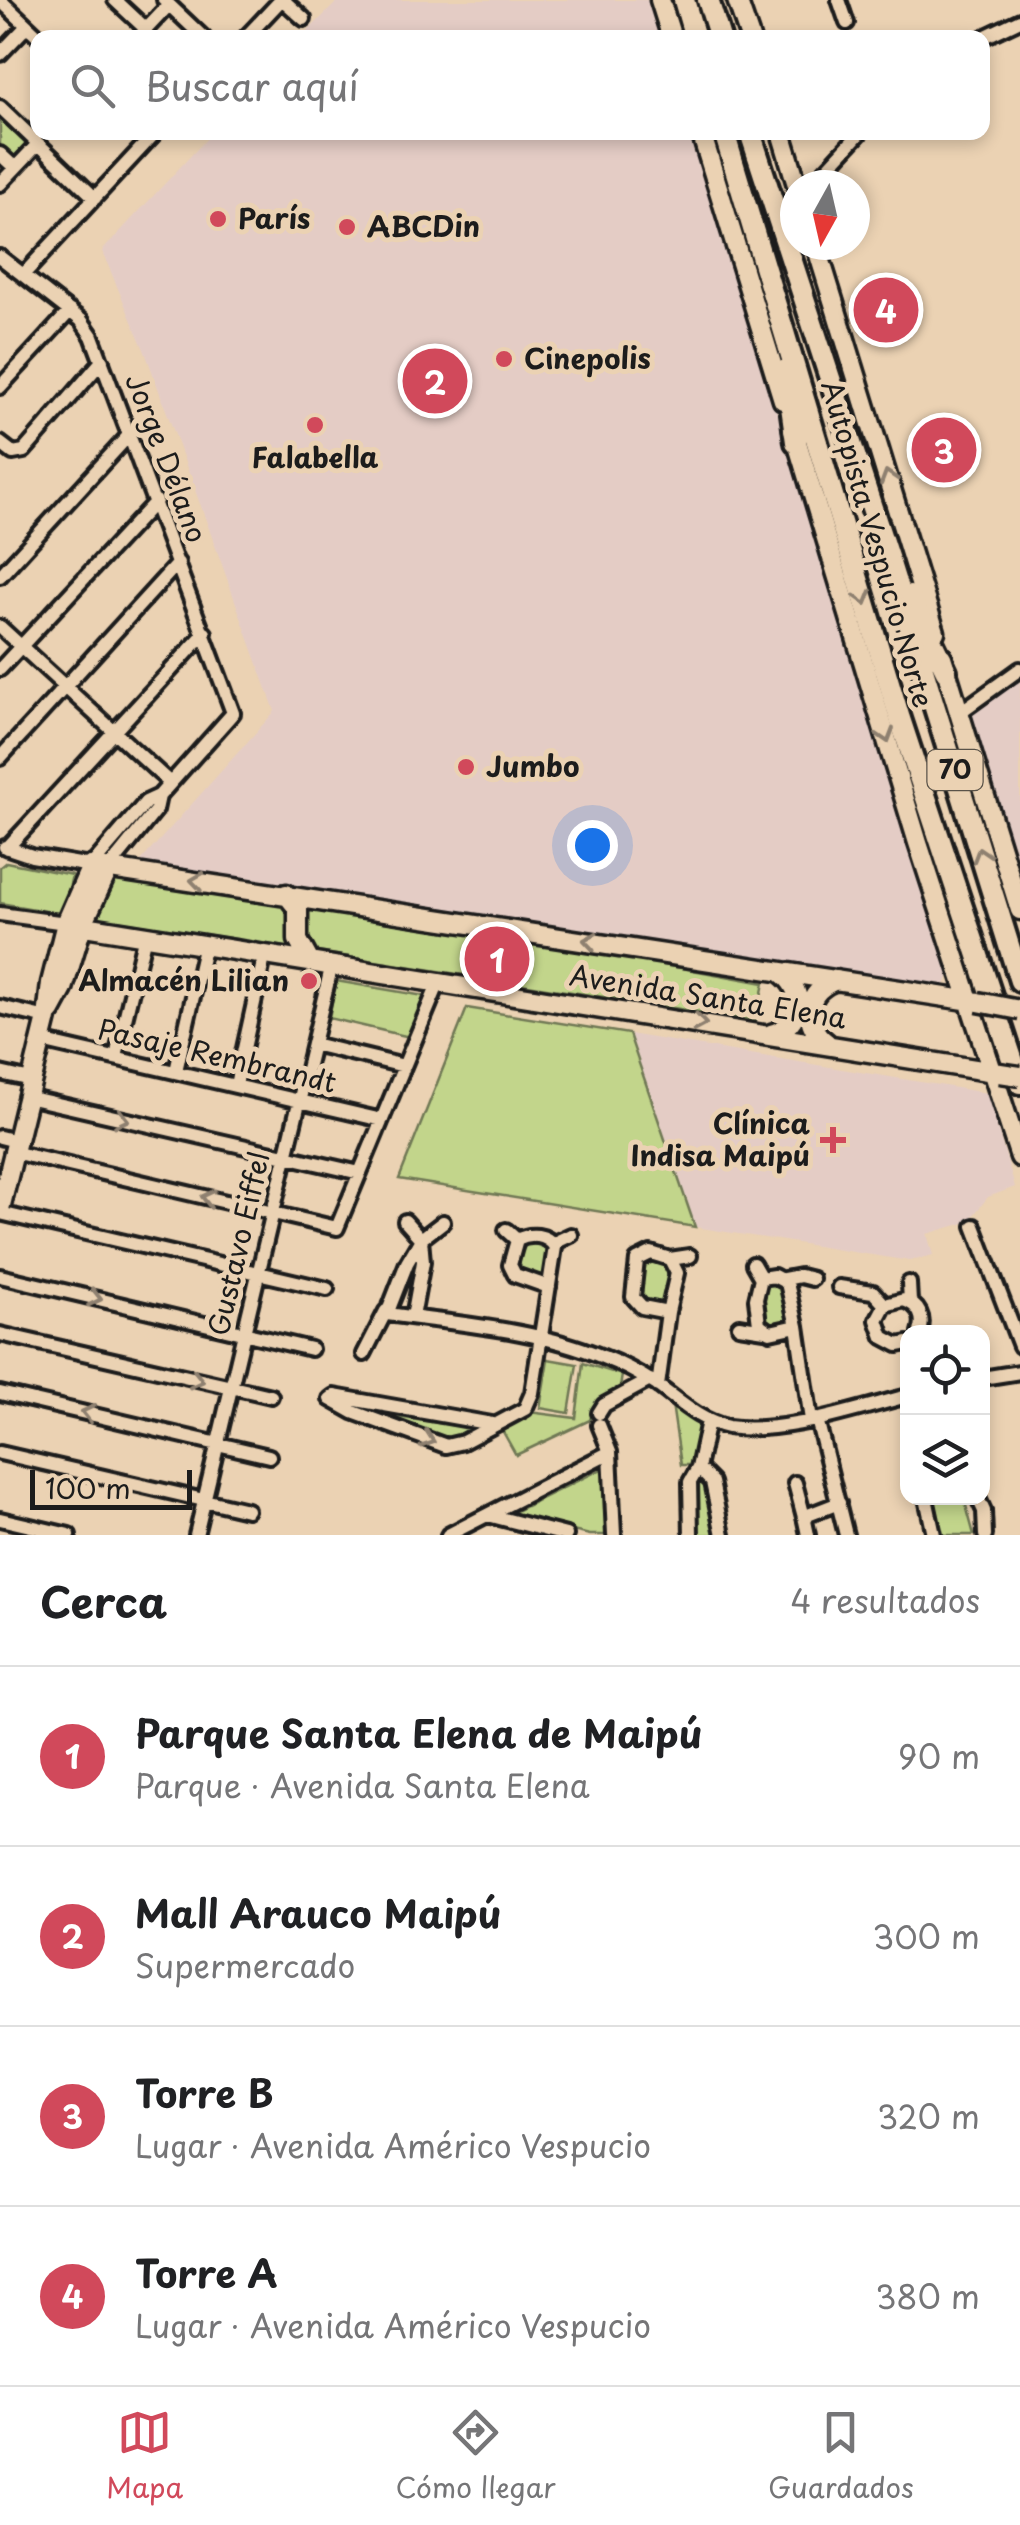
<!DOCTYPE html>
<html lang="es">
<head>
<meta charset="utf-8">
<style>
  :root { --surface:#fff; --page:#f6f6f6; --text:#202124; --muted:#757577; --line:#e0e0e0; --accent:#d1495b }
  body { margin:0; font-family:"Playpen Sans",sans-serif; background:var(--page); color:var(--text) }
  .controls { position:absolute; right:30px; bottom:30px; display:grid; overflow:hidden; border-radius:20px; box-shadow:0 5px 15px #0003 }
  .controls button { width:90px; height:90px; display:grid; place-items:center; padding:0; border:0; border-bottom:2px solid var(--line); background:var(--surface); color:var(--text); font:50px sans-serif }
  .compass { position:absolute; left:780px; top:170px; width:90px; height:90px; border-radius:50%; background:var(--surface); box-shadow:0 5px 15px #0003; rotate:188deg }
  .scale { position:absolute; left:30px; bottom:25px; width:162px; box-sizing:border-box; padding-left:10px; border:5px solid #1c1c1c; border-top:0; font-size:28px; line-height:35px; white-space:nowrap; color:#1c1c1c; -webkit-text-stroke:8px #ebd2b3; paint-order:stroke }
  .you { position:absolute; left:592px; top:845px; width:35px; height:35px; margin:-25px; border:8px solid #fff; border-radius:50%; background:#1a73e8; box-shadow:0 0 0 15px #1a73e833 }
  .badge { display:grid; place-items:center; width:65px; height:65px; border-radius:50%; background:var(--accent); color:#fff; font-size:32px; font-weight:700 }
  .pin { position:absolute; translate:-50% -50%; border:5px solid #fff; box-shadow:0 2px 10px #0006 }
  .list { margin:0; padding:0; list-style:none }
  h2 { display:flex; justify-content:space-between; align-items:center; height:130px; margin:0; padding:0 40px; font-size:42px }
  h2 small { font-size:32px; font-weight:400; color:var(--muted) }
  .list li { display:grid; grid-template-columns:65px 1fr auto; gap:30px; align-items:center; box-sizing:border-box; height:180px; padding:0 40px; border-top:2px solid var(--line) }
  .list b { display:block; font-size:38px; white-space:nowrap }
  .list p { margin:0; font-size:32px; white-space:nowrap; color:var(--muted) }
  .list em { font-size:32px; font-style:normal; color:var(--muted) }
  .icon { flex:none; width:55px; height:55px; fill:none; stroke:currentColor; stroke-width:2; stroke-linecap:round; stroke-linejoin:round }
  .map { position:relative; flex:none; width:1020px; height:1535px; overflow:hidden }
  .search { position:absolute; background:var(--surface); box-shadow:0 5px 15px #0003; left:30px; right:30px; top:30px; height:110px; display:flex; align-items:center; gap:25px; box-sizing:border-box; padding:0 35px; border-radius:20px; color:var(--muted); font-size:38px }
  .sheet { height:850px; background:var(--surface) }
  nav { display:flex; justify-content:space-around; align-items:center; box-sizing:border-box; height:140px; border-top:2px solid var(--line); background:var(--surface); font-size:28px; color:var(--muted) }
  nav a { display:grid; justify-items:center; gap:5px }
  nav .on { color:var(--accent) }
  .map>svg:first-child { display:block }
</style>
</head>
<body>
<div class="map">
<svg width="1020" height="1535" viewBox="0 0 1020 1535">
  <rect width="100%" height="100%" fill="#ebd2b3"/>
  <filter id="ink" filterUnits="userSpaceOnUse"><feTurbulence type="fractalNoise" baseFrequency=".01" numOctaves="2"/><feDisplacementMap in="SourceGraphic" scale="20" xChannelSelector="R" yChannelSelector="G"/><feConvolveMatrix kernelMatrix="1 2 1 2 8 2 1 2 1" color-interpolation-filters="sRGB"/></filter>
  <g filter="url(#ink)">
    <path fill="#e4ccc5" d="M339 0H650L661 37H302Z
      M212 133H691L950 973 944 987 140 862 275 711 145 352 102 251Z
      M1020 678V886L967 714Z
      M629 1034 987 1093 1015 1187 988 1197 968 1222 927 1234 933 1255 910 1261 695 1227Z"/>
    <path fill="#c2d58b" stroke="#6f7854" stroke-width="2.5" d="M0 114 31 143 14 161 0 149Z
      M6 862 72 875 63 914 0 903V867Z
      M122 876 528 940 764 983 756 1021 96 917 95 911 109 881Z
      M336 981 430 997 414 1038 329 1018Z
      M467 1008 629 1034 695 1227 399 1179Z
      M538 1244 547 1249 544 1280 519 1273 514 1263 526 1245Z
      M652 1257 664 1263 670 1278 665 1304 642 1300 635 1290 638 1265Z
      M772 1280 784 1290 791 1321 769 1326 762 1320 765 1286Z
      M548 1359 577 1364 569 1413 540 1408Z
      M583 1363 622 1375 620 1388 596 1402 590 1420 516 1455 502 1430 529 1412 576 1418Z
      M672 1404 701 1423 690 1465H681Z
      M397 1417 472 1428C446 1448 424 1435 395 1428Z
      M604 1468 610 1535H590L506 1516Z
      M701 1480 709 1486 719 1535H697L696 1489Z
      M929 1498H964L974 1535H939Z"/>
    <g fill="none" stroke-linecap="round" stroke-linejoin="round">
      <defs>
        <path id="minor" d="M0 0 40 38
          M115 0 146 29
          M164 0 204 38
          M283 0 304 19
          M839 0 847 23
          M138 38 169 5
          M245 38 281 0
          M982 38 1020 20
          M0 54 27 26
          M0 107 95 198
          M0 154 15 168
          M0 184 38 144
          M812 185 861 132
          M0 257 81 320 92 336 233 713 159 796 156 810 109 868
          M23 275 156 132
          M0 387 70 311
          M0 443 13 453 24 451 102 361
          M0 576 130 434
          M0 627 170 783
          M0 669 156 501
          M959 713 1020 669
          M0 758 178 563
          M5 847 32 856 91 866 146 802 159 796
          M7 848 205 633
          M0 914 66 923
          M0 1007 47 1018
          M41 1041 382 1120
          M313 1044 404 1066
          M116 1057 145 935
          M176 1071 205 944
          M0 1073 31 1080
          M236 1085 265 953
          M27 1097 360 1173
          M0 1137 16 1141
          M13 1152 337 1228 439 982
          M0 1213 327 1289
          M405 1221 421 1239 443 1222
          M974 1226 1020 1346
          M506 1230 517 1240
          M517 1240 510 1265 515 1275 549 1287
          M554 1243 571 1235
          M651 1253 670 1259 677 1273 668 1312 642 1307 633 1297 637 1260Z
          M670 1259 690 1256
          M753 1264 761 1278 756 1299 759 1324 770 1332 797 1326 787 1283 774 1276 761 1278
          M0 1276 311 1349
          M784 1279 800 1276 812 1279
          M909 1283 910 1302
          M839 1287 873 1292 885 1305
          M413 1317 423 1262 421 1239 407 1263 387 1314C458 1324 537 1329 603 1357 622 1364 640 1374 657 1385 679 1401 701 1422 728 1427 783 1435 855 1409 908 1396
          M739 1326 765 1330
          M797 1326 811 1420
          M0 1334 271 1396
          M908 1343 898 1345 883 1337 877 1320 885 1305 904 1300C919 1305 925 1318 920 1332
          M364 1354 386 1311
          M982 1378 1020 1372
          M658 1386 668 1312
          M0 1393 269 1456
          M599 1413 604 1405 650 1380
          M817 1419 846 1535
          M492 1424C439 1415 387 1405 334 1396L330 1399 353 1412 446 1446 463 1442 525 1409 532 1393 555 1247C547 1234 530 1233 517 1240
          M599 1425 610 1452 614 1535
          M0 1453 247 1510
          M698 1468 708 1421
          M795 1483 805 1521
          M926 1498 934 1535
          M978 1498 984 1511 985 1535
          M488 1515 566 1535
          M0 1519 69 1535
          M196 1535 332 964
          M448 1535 610 1452
          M691 1535 690 1482 698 1468 712 1482 723 1535
          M808 1535 805 1521 808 1515 839 1503"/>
        <path id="major" d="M660 0 672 38
          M737 0 750 38
          M701 132 783 400
          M781 132 797 185
          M816 245 935 632
          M793 429 918 843 1020 1157
          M942 657 1020 910
          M286 894 298 909V940L309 960
          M66 923 1000 1073
          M51 1011 63 989 82 926 109 868
          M771 1034C803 1025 807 990 780 972
          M827 1043C800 1024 806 989 837 980
          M0 1209 47 1018 51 983 66 923 91 866 978 1002"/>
        <path id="highway" d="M684 0 695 38
          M708 0 720 38
          M724 132 900 719 1020 1083
          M750 132 889 560 1020 981
          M786 370 796 442
          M910 596 946 671"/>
      </defs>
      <use href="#minor" stroke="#1c1c1c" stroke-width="20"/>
      <use href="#major" stroke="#1c1c1c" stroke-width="25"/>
      <use href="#highway" stroke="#1c1c1c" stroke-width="28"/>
      <use href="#minor" stroke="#ebd2b3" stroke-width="12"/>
      <use href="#major" stroke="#ebd2b3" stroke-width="18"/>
      <use href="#highway" stroke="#ebd2b3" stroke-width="20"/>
      <defs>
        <path id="major-bridge" d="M978 1002 1020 1010
          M1000 1073 1020 1076"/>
      </defs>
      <use href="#major-bridge" stroke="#1c1c1c" stroke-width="25" stroke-linecap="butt"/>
      <use href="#major-bridge" stroke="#ebd2b3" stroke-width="18"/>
    </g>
    <defs><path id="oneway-chevron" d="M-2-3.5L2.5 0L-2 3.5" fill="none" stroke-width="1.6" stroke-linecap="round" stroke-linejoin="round" transform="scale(2.5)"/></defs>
    <g stroke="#8e806f">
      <use href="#oneway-chevron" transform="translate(888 477) rotate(-107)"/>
      <use href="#oneway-chevron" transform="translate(864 598) rotate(74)"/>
      <use href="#oneway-chevron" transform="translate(886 736) rotate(73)"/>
      <use href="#oneway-chevron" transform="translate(981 854) rotate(-107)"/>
      <use href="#oneway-chevron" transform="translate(197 881) rotate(-172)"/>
      <use href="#oneway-chevron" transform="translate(590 941) rotate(-171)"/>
      <use href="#oneway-chevron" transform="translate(700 1023) rotate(9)"/>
      <use href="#oneway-chevron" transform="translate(122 1119) rotate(13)"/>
      <use href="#oneway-chevron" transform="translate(208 1198) rotate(-167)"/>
      <use href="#oneway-chevron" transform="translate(95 1298) rotate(13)"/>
      <use href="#oneway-chevron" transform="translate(197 1380) rotate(13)"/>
      <use href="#oneway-chevron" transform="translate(88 1413) rotate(-167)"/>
      <use href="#oneway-chevron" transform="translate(428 1440) rotate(19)"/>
    </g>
  </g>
  <g fill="#d1495b" stroke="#ebd2b3" stroke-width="4">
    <circle cx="218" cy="219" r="10"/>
    <circle cx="347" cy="227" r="10"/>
    <circle cx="504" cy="359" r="10"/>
    <circle cx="315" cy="425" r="10"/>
    <circle cx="466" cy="767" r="10"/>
    <circle cx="309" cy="981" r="10"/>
    <path d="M828 1125h10v10h10v10h-10v10h-10v-10h-10v-10h10z"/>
  </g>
  <g text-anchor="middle" stroke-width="10" stroke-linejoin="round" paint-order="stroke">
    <rect fill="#ebd2b3" stroke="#5a5349" stroke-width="2.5" x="927.5" y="750" width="55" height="40" rx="8"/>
    <g font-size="25" font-weight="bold" fill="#1c1c1c">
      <text x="955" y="779">70</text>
    </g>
    <g font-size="28" font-weight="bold" fill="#1c1c1c" stroke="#ebd2b3" text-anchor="start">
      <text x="238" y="229">París</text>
      <text x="367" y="237">ABCDin</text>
      <text x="524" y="369">Cinepolis</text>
      <text x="315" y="468" text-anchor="middle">Falabella</text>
      <text x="486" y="777">Jumbo</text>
      <text x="289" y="991" text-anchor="end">Almacén Lilian</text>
      <text x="810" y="1134" text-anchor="end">Clínica<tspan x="810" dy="32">Indisa Maipú</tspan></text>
    </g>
    <g font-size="28" fill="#1c1c1c" stroke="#ebd2b3">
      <text transform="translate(166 458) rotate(69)" y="10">Jorge Délano</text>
      <text transform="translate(877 544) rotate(74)" y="10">Autopista Vespucio Norte</text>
      <text transform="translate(708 997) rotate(9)" y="10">Avenida Santa Elena</text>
      <text transform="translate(217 1056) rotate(13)" y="10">Pasaje Rembrandt</text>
      <text transform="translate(239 1244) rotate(-77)" y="10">Gustavo Eiffel</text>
    </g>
  </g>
</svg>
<div class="controls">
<button><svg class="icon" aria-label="locate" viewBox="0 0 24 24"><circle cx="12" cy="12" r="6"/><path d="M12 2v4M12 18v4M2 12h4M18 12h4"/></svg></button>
<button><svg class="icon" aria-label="layers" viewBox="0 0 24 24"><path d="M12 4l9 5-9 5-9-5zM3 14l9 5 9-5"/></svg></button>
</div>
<svg class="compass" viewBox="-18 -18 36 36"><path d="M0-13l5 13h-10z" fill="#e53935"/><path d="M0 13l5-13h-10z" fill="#757577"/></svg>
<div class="scale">100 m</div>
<div class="you"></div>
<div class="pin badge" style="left:497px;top:959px">1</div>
<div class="pin badge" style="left:435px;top:381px">2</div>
<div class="pin badge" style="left:944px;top:450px">3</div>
<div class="pin badge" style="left:886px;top:310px">4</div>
<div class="search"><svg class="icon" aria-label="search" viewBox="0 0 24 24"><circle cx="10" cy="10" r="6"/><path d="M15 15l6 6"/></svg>Buscar aquí</div>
</div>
<section class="sheet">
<h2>Cerca<small>4 resultados</small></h2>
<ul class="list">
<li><span class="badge">1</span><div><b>Parque Santa Elena de Maipú</b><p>Parque · Avenida Santa Elena</p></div><em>90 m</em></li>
<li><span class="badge">2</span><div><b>Mall Arauco Maipú</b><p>Supermercado</p></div><em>300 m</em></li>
<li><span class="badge">3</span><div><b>Torre B</b><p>Lugar · Avenida Américo Vespucio</p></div><em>320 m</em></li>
<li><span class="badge">4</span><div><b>Torre A</b><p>Lugar · Avenida Américo Vespucio</p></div><em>380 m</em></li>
</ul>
</section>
<nav>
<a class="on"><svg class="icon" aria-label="map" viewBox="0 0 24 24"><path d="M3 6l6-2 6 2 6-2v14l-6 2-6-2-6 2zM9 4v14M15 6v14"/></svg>Mapa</a>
<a><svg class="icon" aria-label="directions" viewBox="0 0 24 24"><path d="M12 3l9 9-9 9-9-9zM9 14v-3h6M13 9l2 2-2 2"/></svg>Cómo llegar</a>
<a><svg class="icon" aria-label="saved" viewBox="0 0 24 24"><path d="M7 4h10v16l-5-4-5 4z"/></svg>Guardados</a>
</nav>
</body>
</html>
